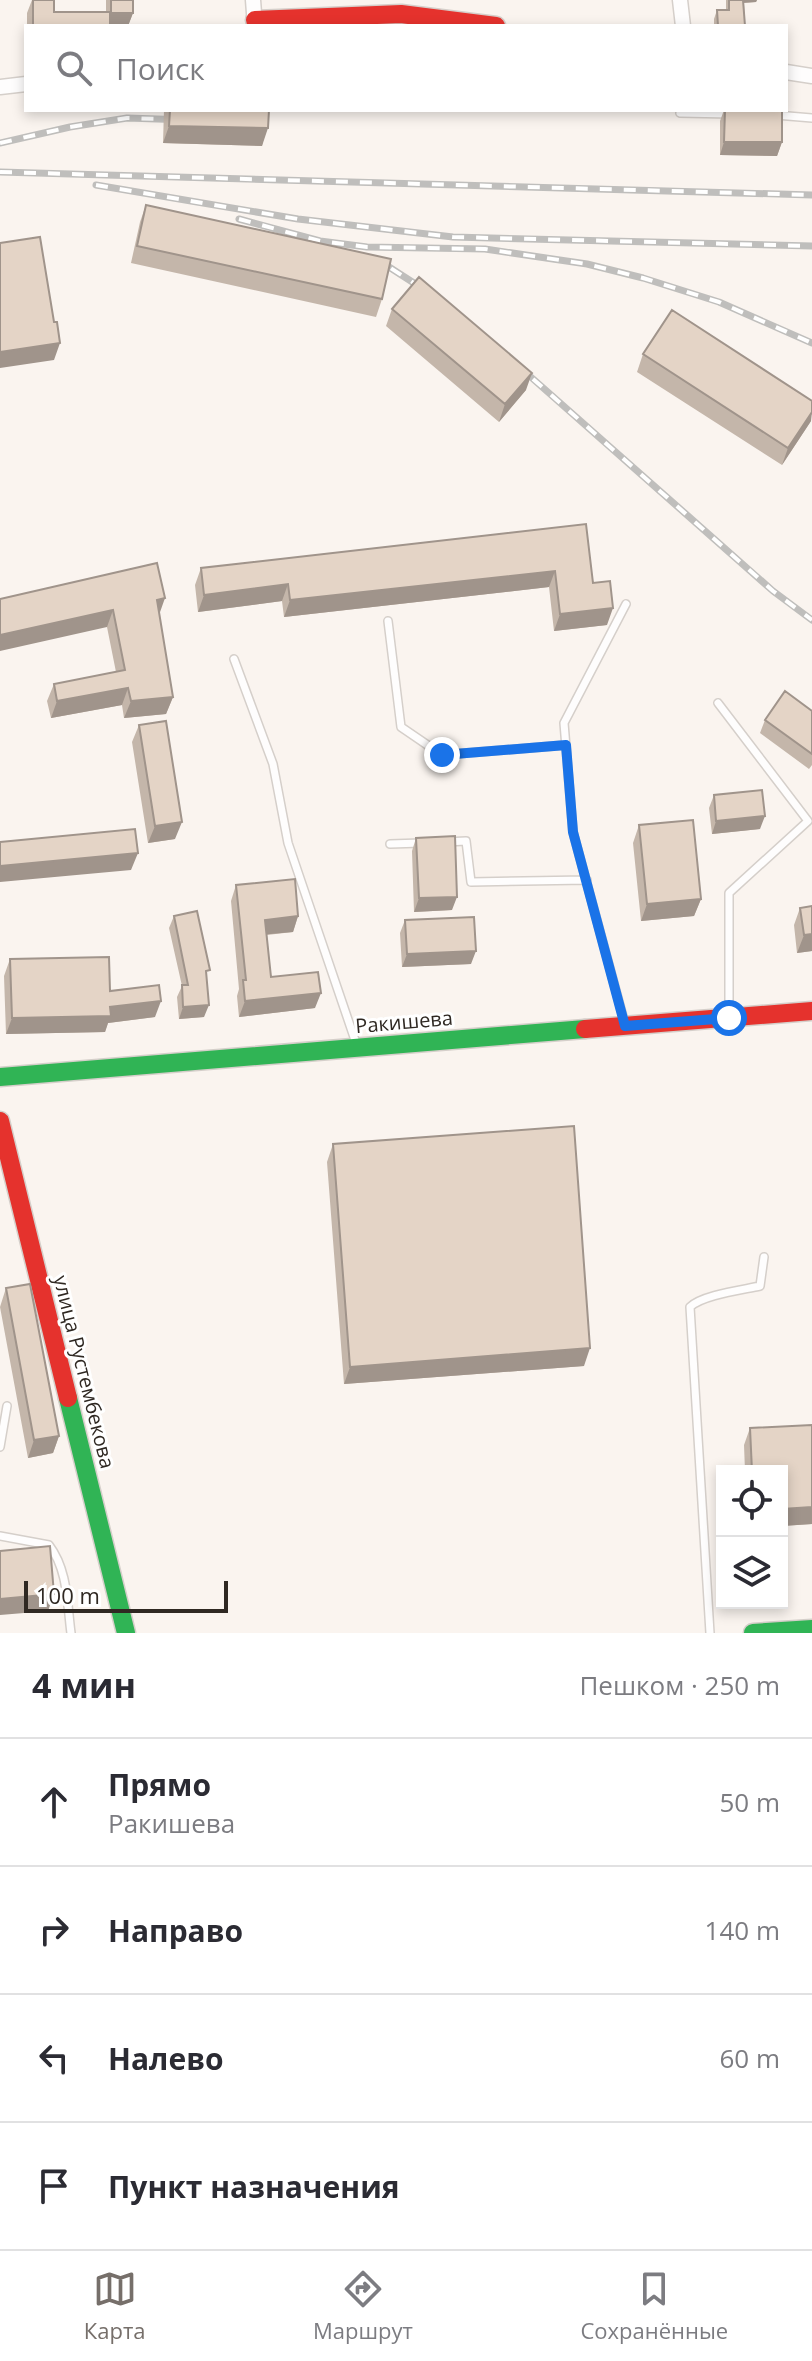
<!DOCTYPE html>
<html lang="ru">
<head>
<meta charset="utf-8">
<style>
  :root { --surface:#fff; --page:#f7f7f7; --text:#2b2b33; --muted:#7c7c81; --line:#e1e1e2; --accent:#766f6a }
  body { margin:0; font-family:"Open Sans",sans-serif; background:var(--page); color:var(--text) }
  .controls { position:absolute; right:24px; bottom:24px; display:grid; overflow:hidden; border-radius:0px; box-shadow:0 4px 12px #0003 }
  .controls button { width:72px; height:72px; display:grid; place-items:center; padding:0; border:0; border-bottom:2px solid var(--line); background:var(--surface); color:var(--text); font:40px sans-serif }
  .scale { position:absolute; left:24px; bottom:20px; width:204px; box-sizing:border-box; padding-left:8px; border:4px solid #2f2822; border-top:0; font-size:22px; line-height:28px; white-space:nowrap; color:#2f2822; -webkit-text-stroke:6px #fff; paint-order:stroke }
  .stop { position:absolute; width:24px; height:24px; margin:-18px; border:6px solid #1a73e8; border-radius:50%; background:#fff }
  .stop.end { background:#1a73e8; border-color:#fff; box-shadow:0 2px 8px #0008 }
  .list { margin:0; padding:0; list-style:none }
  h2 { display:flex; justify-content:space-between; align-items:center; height:104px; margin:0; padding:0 32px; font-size:34px }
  h2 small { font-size:26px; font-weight:400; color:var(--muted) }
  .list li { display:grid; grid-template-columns:52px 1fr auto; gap:24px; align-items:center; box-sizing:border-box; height:128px; padding:0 32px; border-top:2px solid var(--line) }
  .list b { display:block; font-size:30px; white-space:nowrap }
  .list p { margin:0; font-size:26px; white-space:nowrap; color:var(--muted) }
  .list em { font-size:26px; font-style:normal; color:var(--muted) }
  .icon { flex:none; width:44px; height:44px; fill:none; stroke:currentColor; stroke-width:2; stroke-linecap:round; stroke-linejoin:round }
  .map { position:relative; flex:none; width:812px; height:1633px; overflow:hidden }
  .search { position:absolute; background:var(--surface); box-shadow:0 4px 12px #0003; left:24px; right:24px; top:24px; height:88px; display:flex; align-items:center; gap:20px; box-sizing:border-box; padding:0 28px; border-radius:0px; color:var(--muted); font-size:30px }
  .sheet { height:616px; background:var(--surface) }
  nav { display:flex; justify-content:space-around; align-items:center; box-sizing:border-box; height:112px; border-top:2px solid var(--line); background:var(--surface); font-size:22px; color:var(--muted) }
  nav a { display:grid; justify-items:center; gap:4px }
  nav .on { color:var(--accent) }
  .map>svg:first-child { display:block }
</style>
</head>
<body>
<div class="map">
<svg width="812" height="1633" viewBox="0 0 812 1633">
  <rect width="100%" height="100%" fill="#faf4ef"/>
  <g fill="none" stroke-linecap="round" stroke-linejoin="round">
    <defs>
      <path id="lane" d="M681 110 680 113 731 114
        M776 115 812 118
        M388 621 401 727 442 755 566 745
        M234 659 273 764 288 843 357 1046
        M718 703 808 821 729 893V1016
        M446 842 466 841 471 882 587 880
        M390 844 421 843
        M625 1024 573 832 564 723 626 604
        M0 1447 7 1406
        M0 1536 49 1545C68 1570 67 1603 71 1633
        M710 1633 690 1307C702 1295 742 1290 760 1286L764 1257"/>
      <path id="street" d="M253 0 255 26
        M680 0 683 26
        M786 72 812 76
        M0 87 26 84"/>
      <path id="fast" d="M0 1077 585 1029
        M68 1398 126 1633
        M753 1633 812 1629"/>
      <path id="jam" d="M255 20 401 14 496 26
        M585 1029 812 1011
        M0 1121 68 1398"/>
    </defs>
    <use href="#lane" stroke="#d5cfca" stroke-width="10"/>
    <use href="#street" stroke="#d5cfca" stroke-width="17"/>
    <use href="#fast" stroke="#d5cfca" stroke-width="21"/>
    <use href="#jam" stroke="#d5cfca" stroke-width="21"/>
    <use href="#lane" stroke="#fefdfd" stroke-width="7"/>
    <use href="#street" stroke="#fefdfd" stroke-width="14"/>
    <use href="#fast" stroke="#30b455" stroke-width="18"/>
    <use href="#jam" stroke="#e5322d" stroke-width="18"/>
    <defs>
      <path id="rail" d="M0 143 70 127 127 118 188 120
        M0 172 812 195
        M96 185 298 219 453 237 812 246
        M239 219 320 241 367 247 485 249 587 264 643 278 719 302 812 343
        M369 259 389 267 431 294
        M515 363 773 591 812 620"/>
    </defs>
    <use href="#rail" stroke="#bfbebc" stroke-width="7"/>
    <use href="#rail" stroke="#fff" stroke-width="4" stroke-dasharray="12" stroke-linecap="butt"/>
  </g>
  <path fill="#c4b6aa" d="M32 0H54V12H106V0H133V13L128 26H27V13Z
    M726 0H757L756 2 744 3 745 26H714V19L717 10H726Z
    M164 110H269L262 146 163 143Z
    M724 110H782V142L777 156 720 155V121Z
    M146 205 382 299 376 317 131 263 140 222Z
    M392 309 526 390 499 422 386 326Z
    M643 354 811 421 782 465 637 372Z
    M586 524 593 583 607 625 554 631 549 587 284 617 282 601 198 612 195 585 201 568Z
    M0 599 159 614 173 697 166 714 124 718 122 705 51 718 47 701 54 684 116 672 107 627Z
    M812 711V765L809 769 760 733 765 720Z
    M139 725 175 839 148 843 132 742Z
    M714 795 760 829 712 834 709 808Z
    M639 825 701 899 694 916 641 921 633 843Z
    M416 838 452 910 414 912 412 851Z
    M236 885 298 916 293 932 267 935 271 977 315 1008 239 1017 237 996 239 989 231 901Z
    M800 908 812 951 797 953 794 925Z
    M174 916 207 979 204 1017 179 1019 177 997 182 986 169 928Z
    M405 920 471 964 402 967 400 933Z
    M10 959 110 991 155 1017 108 1023 105 1032 6 1034 4 976Z
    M333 1144 584 1366 344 1384 327 1162Z
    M6 1288 59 1436 53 1453 28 1458 0 1307Z
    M812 1425V1524L782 1526V1471H745L744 1445 750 1428Z"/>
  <path fill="#a0948b" d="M741 0H757L756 2 740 3Z
    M111 13H133L128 26H106Z
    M169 126 268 128 262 146 163 143Z
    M724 142H782L777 156 720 155Z
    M60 343 54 360 0 368V352Z
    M532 373 526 390 499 422 505 404Z
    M812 412 811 421 782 465 788 448Z
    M555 571 549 587 284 617 290 600Z
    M288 584 282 601 198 612 204 595Z
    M165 598 159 615 157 600Z
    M613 608 607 625 554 631 560 614Z
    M113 610 107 627 0 651V635Z
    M128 688 122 705 51 718 57 701Z
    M173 697 166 714 124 718 131 701Z
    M765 816 760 829 712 834 716 821Z
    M182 822 175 839 148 843 155 826Z
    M138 853 131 870 0 882V866Z
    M457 897 452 910 414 912 419 898Z
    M701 899 694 916 641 921 647 904Z
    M298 916 293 932 259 935 265 920Z
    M812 934V951L797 953 804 935Z
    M476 951 471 964 402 967 407 954Z
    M321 993 315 1008 239 1017 245 1001Z
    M161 1001 155 1017 108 1023 105 1032 6 1034 12 1018Z
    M209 1005 204 1017 179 1019 183 1007Z
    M590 1348 584 1366 344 1384 350 1367Z
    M59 1436 53 1453 28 1458 34 1440Z
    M812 1507V1524L782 1526V1509Z
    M54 1594 48 1611 0 1615V1599Z"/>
  <path fill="#e4d4c6" stroke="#a0948b" stroke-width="2" d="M33 0H54V12H110V26H33Z
    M111 0H133V13H111Z
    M729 0H743L745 26H718L717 10H729Z
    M170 110H269L268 128 169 126Z
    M725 110H782V142H724Z
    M146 205 391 259 382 299 137 246Z
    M40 237 54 322H57L60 343 0 352V243Z
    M419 277 532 373 505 404 392 309Z
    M672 310 812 401V412L788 448 643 354Z
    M586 524 593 583 610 581 613 608 560 614 555 571 290 600 288 584 204 595 201 568Z
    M157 563 165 598 157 600 173 697 131 701 128 688 57 701 54 684 125 670 113 610 0 635V599Z
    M785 691 812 711V754L765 720Z
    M166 721 182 822 155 826 139 725Z
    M762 790 765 816 716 821 714 795Z
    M693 820 701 899 647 904 639 825Z
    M135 829 138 853 0 866V842Z
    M455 836 457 897 419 898 416 838Z
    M295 879 298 916 265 920 271 977 318 972 321 993 245 1001 243 980H246L236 885Z
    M812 906V934L804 935 800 908Z
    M197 911 210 970 206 971 209 1005 183 1007 182 985H188L174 916Z
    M474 917 476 951 407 954 405 920Z
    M109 957 110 991 159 985 161 1001 110 1007 111 1016 12 1018 10 959Z
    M574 1126 590 1348 350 1367 333 1144Z
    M30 1284 59 1436 34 1440 6 1288Z
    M812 1425V1507L782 1509V1471H752L750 1428Z
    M50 1546 54 1594 0 1599V1551Z"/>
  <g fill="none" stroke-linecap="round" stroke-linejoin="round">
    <path stroke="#1a73e8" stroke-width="10" d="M442 755 566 745 573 832 625 1026 729 1018"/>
  </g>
  <g text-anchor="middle" stroke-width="6" stroke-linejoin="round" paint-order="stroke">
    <g font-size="20" fill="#2f2822" stroke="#fff">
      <text transform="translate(404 1022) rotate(-5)" y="7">Ракишева</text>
      <text transform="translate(84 1372) rotate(76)" y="7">улица Рустембекова</text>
    </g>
  </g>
</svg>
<div class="controls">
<button><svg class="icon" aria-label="locate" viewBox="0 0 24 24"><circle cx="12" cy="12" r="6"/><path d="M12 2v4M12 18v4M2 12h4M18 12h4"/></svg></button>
<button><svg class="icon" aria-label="layers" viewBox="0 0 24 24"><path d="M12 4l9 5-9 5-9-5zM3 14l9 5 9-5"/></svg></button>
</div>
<div class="scale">100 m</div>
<div class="stop" style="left:729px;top:1018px"></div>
<div class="stop end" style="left:442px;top:755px"></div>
<div class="search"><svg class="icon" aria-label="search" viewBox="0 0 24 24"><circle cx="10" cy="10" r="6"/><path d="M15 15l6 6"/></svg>Поиск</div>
</div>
<section class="sheet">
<h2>4 мин<small>Пешком · 250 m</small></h2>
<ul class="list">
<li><svg class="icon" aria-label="ahead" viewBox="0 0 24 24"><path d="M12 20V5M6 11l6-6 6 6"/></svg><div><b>Прямо</b><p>Ракишева</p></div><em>50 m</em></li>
<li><svg class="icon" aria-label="right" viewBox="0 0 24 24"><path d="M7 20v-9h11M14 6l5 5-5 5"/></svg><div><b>Направо</b></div><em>140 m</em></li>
<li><svg class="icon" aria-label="left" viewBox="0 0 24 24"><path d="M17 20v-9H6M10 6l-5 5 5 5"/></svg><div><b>Налево</b></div><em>60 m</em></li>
<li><svg class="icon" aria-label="arrive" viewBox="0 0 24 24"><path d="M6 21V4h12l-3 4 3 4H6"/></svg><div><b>Пункт назначения</b></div></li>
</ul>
</section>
<nav>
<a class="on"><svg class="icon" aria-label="map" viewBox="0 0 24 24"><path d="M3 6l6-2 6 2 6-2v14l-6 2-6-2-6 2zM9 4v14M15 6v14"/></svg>Карта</a>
<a><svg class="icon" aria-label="directions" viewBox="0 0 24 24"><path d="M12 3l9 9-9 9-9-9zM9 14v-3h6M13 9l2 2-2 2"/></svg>Маршрут</a>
<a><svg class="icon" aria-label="saved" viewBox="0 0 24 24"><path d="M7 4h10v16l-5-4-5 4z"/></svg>Сохранённые</a>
</nav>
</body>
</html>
